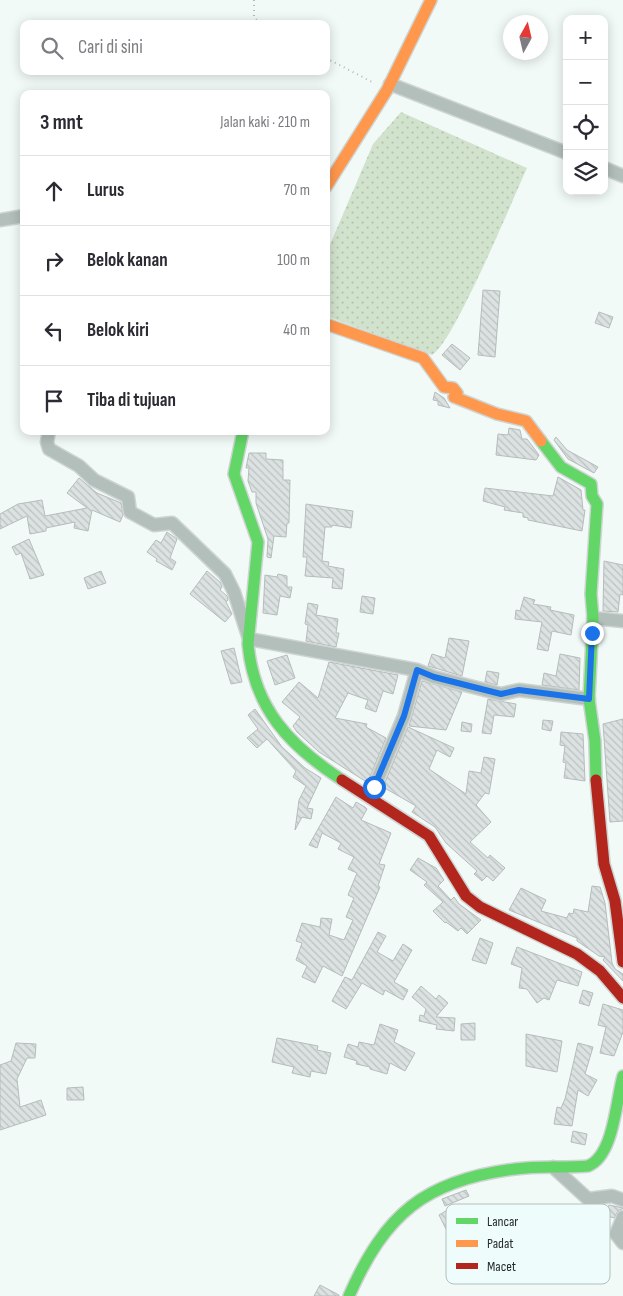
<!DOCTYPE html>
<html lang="id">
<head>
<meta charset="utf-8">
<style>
  :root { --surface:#fff; --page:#f2f2f3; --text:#2b2b33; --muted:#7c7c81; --line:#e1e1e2 }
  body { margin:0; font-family:"Sofia Sans Condensed",sans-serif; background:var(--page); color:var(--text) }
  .controls { position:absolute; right:15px; top:15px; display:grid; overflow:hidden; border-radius:10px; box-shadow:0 2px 12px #0003 }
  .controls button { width:45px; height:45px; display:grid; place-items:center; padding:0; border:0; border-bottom:1px solid var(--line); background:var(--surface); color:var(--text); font:25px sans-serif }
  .compass { position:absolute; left:503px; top:15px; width:45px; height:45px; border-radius:50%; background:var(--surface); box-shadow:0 2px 12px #0003; rotate:8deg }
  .stop { position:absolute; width:15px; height:15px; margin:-11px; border:4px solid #1a73e8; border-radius:50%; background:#fff }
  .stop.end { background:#1a73e8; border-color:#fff; box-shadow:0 1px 5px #0008 }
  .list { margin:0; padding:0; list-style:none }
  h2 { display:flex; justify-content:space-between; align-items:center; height:65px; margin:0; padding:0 20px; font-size:21px }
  h2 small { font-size:16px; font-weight:400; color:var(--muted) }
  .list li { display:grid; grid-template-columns:32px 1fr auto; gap:15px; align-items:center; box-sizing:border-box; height:70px; padding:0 20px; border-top:1px solid var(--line) }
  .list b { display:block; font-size:19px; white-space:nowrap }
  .list em { font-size:16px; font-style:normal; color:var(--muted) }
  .icon { flex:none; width:28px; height:28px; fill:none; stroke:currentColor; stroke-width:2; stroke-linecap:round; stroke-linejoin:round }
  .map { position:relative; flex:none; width:623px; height:1296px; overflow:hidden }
  .search { position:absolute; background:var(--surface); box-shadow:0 2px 12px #0003; left:20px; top:20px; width:310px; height:55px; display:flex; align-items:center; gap:12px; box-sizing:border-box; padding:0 18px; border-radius:10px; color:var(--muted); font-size:19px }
  .panel { position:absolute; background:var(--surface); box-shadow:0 2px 12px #0003; left:20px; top:90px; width:310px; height:345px; border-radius:10px }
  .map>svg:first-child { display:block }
</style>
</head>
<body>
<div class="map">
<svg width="623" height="1296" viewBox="0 0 623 1296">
  <defs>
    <pattern id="grass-dots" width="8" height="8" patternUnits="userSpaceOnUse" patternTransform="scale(1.25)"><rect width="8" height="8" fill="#d2e3cd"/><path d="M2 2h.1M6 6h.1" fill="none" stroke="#b4c3b0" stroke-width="1.8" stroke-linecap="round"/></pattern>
    <pattern id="building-back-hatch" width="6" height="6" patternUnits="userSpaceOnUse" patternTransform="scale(1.25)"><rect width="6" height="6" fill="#dbe2e1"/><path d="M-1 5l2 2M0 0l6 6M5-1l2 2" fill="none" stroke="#bcc2c1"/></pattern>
  </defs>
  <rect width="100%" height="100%" fill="#f2faf8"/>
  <path fill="url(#grass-dots)" d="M401 112 527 168C513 199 453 344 432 355L326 316V254L373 144Z"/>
  <path fill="url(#building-back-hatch)" stroke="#b6bcbc" d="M483 290 500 291 495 357 478 355Z
    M599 312 613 317 609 328 595 323Z
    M452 344 470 358 460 370 442 355Z
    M435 392 444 398 450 408 438 405V401L433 400Z
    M509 428 520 430 522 439H527L539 455 536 460 496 455 498 434 508 435Z
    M556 437 567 450 598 467 594 473 568 459 554 440Z
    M249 453H266V459L283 460V480H290L289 523H287L286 537 274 536 271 558 267 557 268 539 256 503V492H252L248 481 249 468H246Z
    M558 477 581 490 583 510H585L582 531 528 520V518L523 517V513L504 510 505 507 483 501 485 488 553 496Z
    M79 478 97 493 121 503 123 515 120 522 92 510 88 531 74 528 75 522 46 528V531L30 534 27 516 0 529V514L18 504 42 500 45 516 87 508 67 493Z
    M306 504 353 511 351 528 332 525V527H325L322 561 329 562 328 566 344 569 342 589 332 588 333 578 305 576 307 557H303Z
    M167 532 177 539 170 558 176 562 172 570 156 561 157 559 147 552 156 540 161 543Z
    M29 539 44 575 30 579 21 553 16 555 12 547Z
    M604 561 623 565V595L620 594 618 612 603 611Z
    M101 571 106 583 88 589 84 578Z
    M207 571 220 582 222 587 220 590 227 596 228 600 226 602 232 614 225 622 190 594Z
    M278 574 287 576V587H292L290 598 280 596 277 615 263 613 265 575 277 577Z
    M362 596 375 598 373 614 360 612Z
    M524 597 535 600 533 604 551 607 550 610 574 615 571 635 552 631 548 651 537 649 542 622 515 619 516 610 520 611Z
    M308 603 318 605 316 615 338 619 336 633H339L336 647 306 641 308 625 305 624Z
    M449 638 469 641 462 676 428 666 432 654 445 658Z
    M234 648 242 682 231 684 221 651Z
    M560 654 580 658 579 690 542 685 544 673 556 676Z
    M287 655 295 678 275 685 267 661Z
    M329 662 398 675 393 694 383 691 376 712 365 708 368 700 348 693 335 718 367 724 366 727 386 738 369 779 365 781 319 752 297 732 293 726 300 717 282 702 299 682 318 698Z
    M487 671 499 673 497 685 485 682Z
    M422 681 462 692 446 730 409 726Z
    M488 699 516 704 514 717 494 715 491 734 482 733Z
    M255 709 282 747 305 768 321 778 307 808 313 809 311 819 302 817 295 830 299 800 306 786 293 777 296 771 267 739 257 748 247 738 258 729 248 715Z
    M623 719V821L610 822 603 724Z
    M543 720 553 721 551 731 542 729Z
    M462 722 472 724 471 732 461 731Z
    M408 727 454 748 450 757 437 750 429 769 466 794 469 771 481 773 484 757 495 759 489 794 485 793 476 805 491 822 470 842 488 858 490 855 505 868 493 881 487 876 482 881 474 874 477 871 446 843 435 827 412 812 416 806 383 787Z
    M561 732 583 734 585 781 564 778 566 763 563 762 565 746 560 745Z
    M336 797 353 808 356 802 365 807 367 809 361 820 391 833 379 864 385 865 378 886 380 887 342 976 323 966 315 983 302 977 307 966 296 960 302 943 296 941 302 923 320 927 321 918 332 919 329 935 344 940 353 920 346 917 354 898 348 895 357 873 348 869 354 857 338 849 341 843 322 833 317 848 309 845Z
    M418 858 436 868 444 880 438 886 451 900 454 897 459 904 481 920 467 934 461 928 458 931 446 922 445 923 433 911 443 902 424 885 427 882 410 870Z
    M592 886 600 887 605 903 612 963 615 969 623 974V981L603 960 605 957 599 956 577 941V938L509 910 521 888 546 900 541 911 567 918 569 913 573 914 574 909 588 912Z
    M378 932 386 936 377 952 393 961 403 944 412 950 394 982 408 990 403 1000 385 990 383 995 362 983 346 1009 332 1001 345 977 352 980Z
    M480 938 493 943 486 964 472 960Z
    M517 947 582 972 578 986 557 980 549 1000 544 998 537 1003 527 989 519 988 522 968 511 964Z
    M421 986 436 999 439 995 448 1003 436 1017 455 1018 454 1031 436 1029 437 1025 419 1021 420 1015 424 1016 426 1009 412 997Z
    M583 990 593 993 589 1006 579 1003Z
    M603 1004 623 1010V1032L614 1056 600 1053 606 1027 598 1025Z
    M475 1023V1040H461V1024Z
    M380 1024 398 1030 394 1042 415 1053 405 1071 390 1063 387 1074 370 1069V1067L356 1064 357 1061 344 1057 348 1044 358 1047 359 1042 374 1045Z
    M526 1034 562 1041 557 1072 526 1066Z
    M277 1038 318 1046 317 1050 331 1053 326 1074 311 1071 310 1077 292 1073 294 1067 272 1062Z
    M16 1043 36 1044 35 1058H27L17 1079 20 1107 41 1100 46 1115 0 1130V1065L11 1061Z
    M578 1043 593 1047 585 1074 597 1080 588 1096 578 1090 572 1126 554 1124 557 1107 561 1108 565 1099Z
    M83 1087 84 1100H67V1088Z
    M573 1131 587 1134 585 1145 571 1142Z
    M466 1190 469 1196 445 1206 442 1199Z
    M609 1205 623 1208 618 1211 614 1218 605 1215Z
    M451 1208 460 1224 447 1231 439 1215Z
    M320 1285 339 1295V1296H314Z"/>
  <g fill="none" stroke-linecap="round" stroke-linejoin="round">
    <defs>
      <path id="street" d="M390 84 567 153
        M604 168 623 176
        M0 220 24 216
        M49 431 47 442 49 449 79 466 94 480 128 497 130 512 154 525 172 523 225 574 234 592 249 639 417 670 434 677 501 694 519 690 589 699
        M593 618 623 621
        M370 797 404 716 417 670
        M553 1167 588 1199 612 1196 623 1200
        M623 1217 616 1234 623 1243"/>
      <path id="fast" d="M243 431 234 474 258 542 248 644C254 709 290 746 342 780
        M541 441 561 467 591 484 592 496 597 504 591 594 593 618 589 699 595 741 596 780
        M349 1296C385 1214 425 1180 515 1169 539 1166 564 1168 588 1166 614 1156 616 1100 623 1076"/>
      <path id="slow" d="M326 187 387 90 431 0
        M326 324 423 358 444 387 453 388 457 393 454 397 497 414 526 421 541 441"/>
      <path id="jam" d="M342 780 429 836 466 896 480 907 577 954 600 971 623 998
        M596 780 604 864 615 901 623 962"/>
    </defs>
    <use href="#street" stroke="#ced4d2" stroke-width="15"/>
    <use href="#fast" stroke="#ced4d2" stroke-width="14"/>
    <use href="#slow" stroke="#ced4d2" stroke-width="14"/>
    <use href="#jam" stroke="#ced4d2" stroke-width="14"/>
    <path stroke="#b1bab7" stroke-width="2" stroke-dasharray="1 4" stroke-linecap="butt" d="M254 0V17L261 24
      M326 58 374 83"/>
    <use href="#street" stroke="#b3bfba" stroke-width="12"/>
    <use href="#fast" stroke="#63d668" stroke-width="11"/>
    <use href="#slow" stroke="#ff974d" stroke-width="11"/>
    <use href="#jam" stroke="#b3261e" stroke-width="11"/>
  </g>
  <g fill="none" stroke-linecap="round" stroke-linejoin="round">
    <path stroke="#1a73e8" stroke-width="6" d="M374 787 404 716 417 670 434 677 501 694 519 690 589 699 592 633"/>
  </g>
  <rect x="446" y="1204" width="164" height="80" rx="8" fill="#eefdfb" stroke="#b2bebc" stroke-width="1"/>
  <rect x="456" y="1218" width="22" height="6" fill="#63d668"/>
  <rect x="456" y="1240" width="22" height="7" fill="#ff974d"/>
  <rect x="456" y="1263" width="22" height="6" fill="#b3261e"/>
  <g font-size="14" fill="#252a2a">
    <text x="487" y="1226">Lancar</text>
    <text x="487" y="1248">Padat</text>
    <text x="487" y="1271">Macet</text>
  </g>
</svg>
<div class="controls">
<button>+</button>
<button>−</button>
<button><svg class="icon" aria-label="locate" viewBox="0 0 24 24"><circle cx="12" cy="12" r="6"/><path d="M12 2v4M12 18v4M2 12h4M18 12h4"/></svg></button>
<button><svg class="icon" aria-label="layers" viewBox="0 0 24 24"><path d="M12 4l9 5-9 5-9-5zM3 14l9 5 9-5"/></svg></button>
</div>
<svg class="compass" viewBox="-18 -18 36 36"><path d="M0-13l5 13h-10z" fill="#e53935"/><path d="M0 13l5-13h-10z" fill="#7c7c81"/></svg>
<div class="stop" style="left:374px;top:787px"></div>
<div class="stop end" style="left:592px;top:633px"></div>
<div class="search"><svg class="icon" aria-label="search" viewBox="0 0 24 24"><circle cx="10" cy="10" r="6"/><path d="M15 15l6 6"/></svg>Cari di sini</div>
<section class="panel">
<h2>3 mnt<small>Jalan kaki · 210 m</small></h2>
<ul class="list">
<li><svg class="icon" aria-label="ahead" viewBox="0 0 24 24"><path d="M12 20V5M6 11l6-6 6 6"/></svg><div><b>Lurus</b></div><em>70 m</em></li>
<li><svg class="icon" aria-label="right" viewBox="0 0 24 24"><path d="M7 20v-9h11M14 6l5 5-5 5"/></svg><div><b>Belok kanan</b></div><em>100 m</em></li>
<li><svg class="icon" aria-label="left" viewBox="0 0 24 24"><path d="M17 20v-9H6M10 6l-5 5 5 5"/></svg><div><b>Belok kiri</b></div><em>40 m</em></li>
<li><svg class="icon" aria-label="arrive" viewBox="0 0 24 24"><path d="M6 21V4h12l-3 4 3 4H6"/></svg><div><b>Tiba di tujuan</b></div></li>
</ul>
</section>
</div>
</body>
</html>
